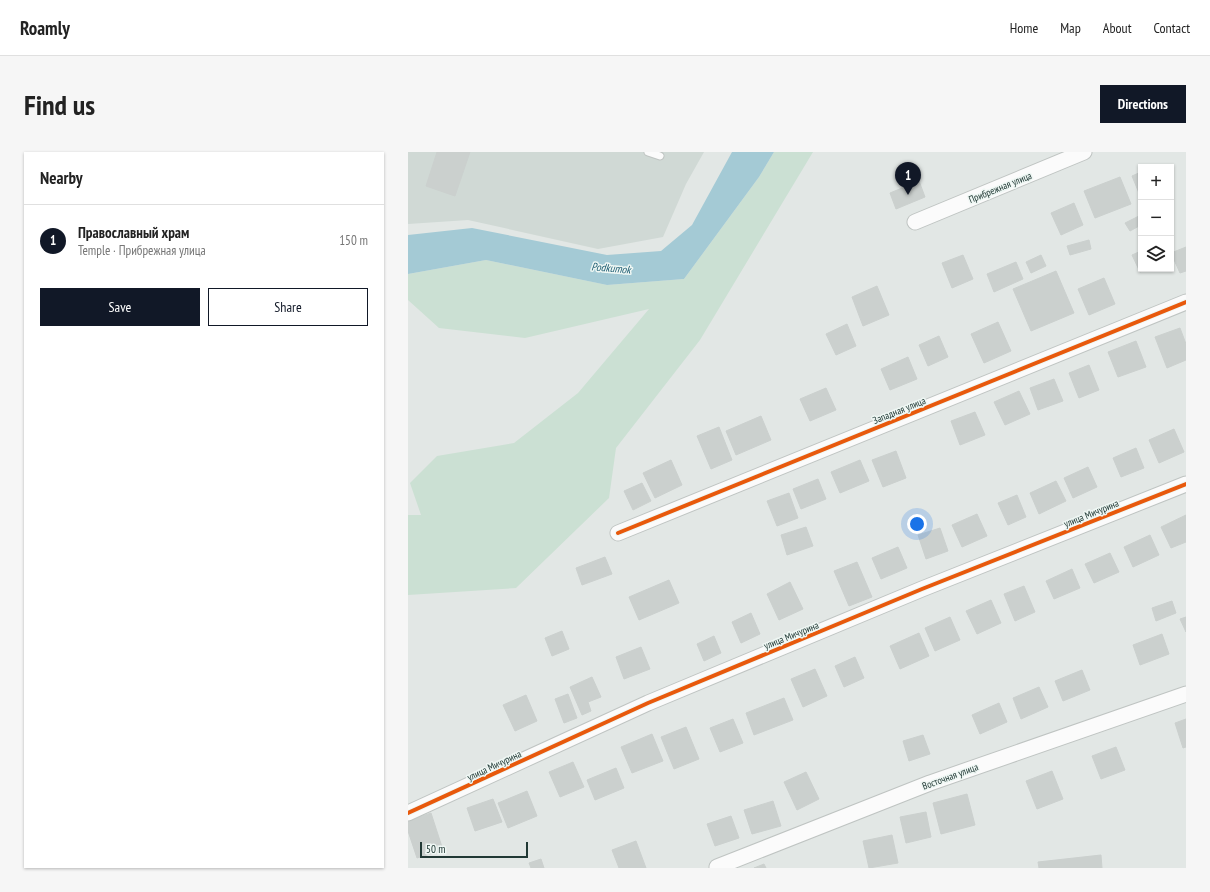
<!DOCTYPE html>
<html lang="en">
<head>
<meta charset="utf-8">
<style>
  :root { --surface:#fff; --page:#f6f6f6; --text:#222; --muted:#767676; --line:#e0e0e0; --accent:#111827 }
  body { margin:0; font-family:"PT Sans Narrow",sans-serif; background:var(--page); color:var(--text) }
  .controls { position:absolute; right:12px; top:12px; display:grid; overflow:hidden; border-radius:0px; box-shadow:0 1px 3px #0004 }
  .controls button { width:36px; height:36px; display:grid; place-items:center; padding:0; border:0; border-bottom:1px solid var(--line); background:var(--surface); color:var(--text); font:20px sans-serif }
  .scale { position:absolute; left:12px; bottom:10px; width:108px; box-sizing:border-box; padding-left:4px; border:2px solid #213935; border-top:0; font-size:11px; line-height:14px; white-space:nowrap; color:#213935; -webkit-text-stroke:3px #eff7f4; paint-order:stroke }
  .you { position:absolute; left:509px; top:372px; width:14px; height:14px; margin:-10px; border:3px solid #fff; border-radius:50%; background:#1a73e8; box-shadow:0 0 0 6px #1a73e833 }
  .badge { display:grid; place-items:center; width:26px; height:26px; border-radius:50%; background:var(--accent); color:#fff; font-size:13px; font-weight:700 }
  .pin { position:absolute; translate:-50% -33px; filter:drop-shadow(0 1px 2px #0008) }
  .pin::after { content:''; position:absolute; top:21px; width:14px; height:12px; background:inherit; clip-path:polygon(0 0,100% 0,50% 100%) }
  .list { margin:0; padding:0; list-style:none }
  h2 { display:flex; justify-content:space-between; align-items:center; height:52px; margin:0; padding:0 16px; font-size:17px }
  h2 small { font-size:13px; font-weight:400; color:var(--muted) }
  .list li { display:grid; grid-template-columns:26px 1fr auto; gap:12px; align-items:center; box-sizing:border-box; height:72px; padding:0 16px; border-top:1px solid var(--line) }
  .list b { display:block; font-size:15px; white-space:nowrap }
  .list p { margin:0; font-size:13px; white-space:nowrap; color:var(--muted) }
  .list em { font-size:13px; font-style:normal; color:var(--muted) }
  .actions { display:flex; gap:8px; padding:12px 16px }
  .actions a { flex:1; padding:9px 0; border:1px solid var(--accent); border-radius:0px; text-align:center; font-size:14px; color:var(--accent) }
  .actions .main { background:var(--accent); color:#fff }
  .icon { flex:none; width:22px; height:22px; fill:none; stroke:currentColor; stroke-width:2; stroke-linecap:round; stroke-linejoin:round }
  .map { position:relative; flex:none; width:778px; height:716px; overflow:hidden; border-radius:0px }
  header { display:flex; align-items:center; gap:24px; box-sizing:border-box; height:56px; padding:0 20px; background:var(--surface); border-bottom:1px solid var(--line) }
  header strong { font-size:19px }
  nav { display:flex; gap:22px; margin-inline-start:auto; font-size:14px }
  .intro { display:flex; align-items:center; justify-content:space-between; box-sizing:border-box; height:96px; padding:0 24px }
  h1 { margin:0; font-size:28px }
  .button { padding:10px 18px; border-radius:0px; background:var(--accent); color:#fff; font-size:14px; font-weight:700 }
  main { display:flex; gap:24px; padding:0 24px }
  aside { flex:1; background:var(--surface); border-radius:0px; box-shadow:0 1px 3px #0004 }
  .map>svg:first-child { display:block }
</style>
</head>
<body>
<header>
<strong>Roamly</strong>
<nav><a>Home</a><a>Map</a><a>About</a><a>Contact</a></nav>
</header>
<div class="intro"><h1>Find us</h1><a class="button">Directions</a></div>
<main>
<aside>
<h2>Nearby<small></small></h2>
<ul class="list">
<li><span class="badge">1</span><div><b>Православный храм</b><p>Temple · Прибрежная улица</p></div><em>150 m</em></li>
</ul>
<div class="actions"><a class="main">Save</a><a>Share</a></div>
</aside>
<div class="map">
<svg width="778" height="716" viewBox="0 0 778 716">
  <rect width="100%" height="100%" fill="#e2e7e5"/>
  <path fill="#d0d9d5" d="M0 0H296L278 32 255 85 190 97 60 68 0 72Z"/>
  <path fill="#cbe0d3" d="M366 0H405L292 188 208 296 201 346 108 436 0 443V363H13L2 331 29 304 106 291 170 241 241 157 117 186 31 176 0 148V122L78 108 199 133 276 127 351 25Z"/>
  <path fill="#a4cad5" d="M324 0H366L351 25 276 127 199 133 78 108 0 122V83L64 76 199 103 253 99 284 73Z"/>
  <path fill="#cbd0ce" stroke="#cbd0ce" d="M29 0H62L47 44 18 34Z
    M733 20V46L724 24Z
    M712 25 723 52 687 66 676 39Z
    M511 29 517 45 488 57 482 41Z
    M666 51 675 73 653 83 643 61Z
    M733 63V73L722 79 717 71Z
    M681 88 683 97 662 103 659 94Z
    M778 95V119L772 121 763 101Z
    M733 99V117H739L732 120 724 103Z
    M555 103 565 127 544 136 534 111Z
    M633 103 638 114 623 121 618 110Z
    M608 110 615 127 586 140 579 122Z
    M648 119 666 161 623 179 605 137Z
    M696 126 707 152 681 163 670 137Z
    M469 134 481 163 455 174 444 145Z
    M590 170 603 199 576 211 563 182Z
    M439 172 448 194 428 203 418 182Z
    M772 176 778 192V208L759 216 747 185Z
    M531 184 540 205 520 214 511 193Z
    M728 189 738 215 710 225 700 200Z
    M500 205 509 227 482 238 473 217Z
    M681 213 691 238 671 246 661 221Z
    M646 227 655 249 630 258 622 236Z
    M418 236 428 258 402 269 392 247Z
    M611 239 622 262 597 273 586 250Z
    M567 260 577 283 552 293 543 269Z
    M353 264 363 288 328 303 318 279Z
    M311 275 324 308 303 317 289 284Z
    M766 277 776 300 751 311 741 288Z
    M728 296 736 316 713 325 705 306Z
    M488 299 498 326 475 335 464 308Z
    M263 308 274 333 247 346 235 321Z
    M452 308 461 329 432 341 423 320Z
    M680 315 689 335 665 346 656 326Z
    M410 327 418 347 393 357 385 337Z
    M648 329 658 349 631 362 622 341Z
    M234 331 243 349 225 358 216 339Z
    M381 341 390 366 369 374 359 349Z
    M609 343 618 365 600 373 590 351Z
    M569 362 579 384 554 395 544 373Z
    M778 363V390L763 396 753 375Z
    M398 375 405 394 379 403 373 383Z
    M532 376 540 399 518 407 510 383Z
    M742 383 751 403 725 415 716 395Z
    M490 395 499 416 473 427 464 406Z
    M702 401 711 420 686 431 677 412Z
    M197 405 204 422 174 433 168 416Z
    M449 410 464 445 441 454 426 419Z
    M664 417 672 436 646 447 638 429Z
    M261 428 271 451 231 468 221 445Z
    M382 430 395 457 371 468 359 442Z
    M616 434 627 460 607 469 596 442Z
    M583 448 593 471 569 482 558 459Z
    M764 449 768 461 748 469 744 456Z
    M343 461 352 482 333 491 324 470Z
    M542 465 552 488 527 499 517 476Z
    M778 465V480L772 467Z
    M154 479 161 497 144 504 137 486Z
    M511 481 521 504 492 517 482 494Z
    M754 482 761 502 732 513 725 493Z
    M306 484 313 501 296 509 289 492Z
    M233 495 242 517 216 527 208 505Z
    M447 505 456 526 436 535 427 514Z
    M407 517 419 544 395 555 383 527Z
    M674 518 682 538 655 549 647 529Z
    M184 525 193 545 180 550 183 559 174 563 162 535Z
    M631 535 640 555 613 567 605 546Z
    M160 542 169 566 156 571 147 547Z
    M118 543 129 569 107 579 95 553Z
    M376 546 385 568 346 583 338 561Z
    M591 551 599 570 572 582 564 563Z
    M325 567 335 591 312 600 302 576Z
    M778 567V595L775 596 767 571Z
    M278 575 291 607 266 617 253 585Z
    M244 582 255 609 224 621 213 595Z
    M515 583 522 602 501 609 495 589Z
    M708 595 717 618 693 627 684 604Z
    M165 610 176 635 152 645 141 620Z
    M208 616 216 636 187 648 179 628Z
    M644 619 655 647 629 657 618 629Z
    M398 620 411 647 389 658 376 630Z
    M119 639 129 664 100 676 90 651Z
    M559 642 567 673 533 682 525 651Z
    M85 647 94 670 67 679 59 656Z
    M365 649 373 674 344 682 336 658Z
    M518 660 523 685 498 691 492 665Z
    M23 661 35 698 9 706 0 679V669Z
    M323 664 331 686 307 694 299 672Z
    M484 683 490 711 461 716 455 689Z
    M228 689 238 716H211L204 698Z
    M693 703 694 716H631L630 710Z
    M133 707 136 716H123L121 711Z
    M356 712 358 716H346Z"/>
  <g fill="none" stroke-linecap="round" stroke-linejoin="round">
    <defs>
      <path id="service" d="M240 0 252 4"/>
      <path id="minor" d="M507 70 676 0
        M210 381 778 150
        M0 661 240 551 514 437 778 332
        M309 715 522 631 778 542"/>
    </defs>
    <use href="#service" stroke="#bfc4c2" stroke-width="9"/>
    <use href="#minor" stroke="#bfc4c2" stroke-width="17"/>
    <use href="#service" stroke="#fbfbfb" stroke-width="7"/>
    <use href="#minor" stroke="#fbfbfb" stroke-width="15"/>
    <defs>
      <path id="cycleway" d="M210 381 778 150
        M0 661 240 551 514 437 778 332"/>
    </defs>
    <use href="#cycleway" stroke="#eff7f4" stroke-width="6"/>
    <use href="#cycleway" stroke="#e8590c" stroke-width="4"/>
  </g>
  <g text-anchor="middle" stroke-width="3" stroke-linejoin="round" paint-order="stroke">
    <g font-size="10" fill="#213935" stroke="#eff7f4">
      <text transform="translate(592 35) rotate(-22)" y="4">Прибрежная улица</text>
      <text transform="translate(491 258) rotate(-22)" y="4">Западная улица</text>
      <text transform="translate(683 361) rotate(-22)" y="4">улица Мичурина</text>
      <text transform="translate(383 483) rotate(-22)" y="4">улица Мичурина</text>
      <text transform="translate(86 613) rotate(-25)" y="4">улица Мичурина</text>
      <text transform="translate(542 624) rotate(-20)" y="4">Восточная улица</text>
    </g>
    <g font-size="11" font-style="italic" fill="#1e5d72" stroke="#eff7f4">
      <text transform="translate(203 116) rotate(5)" y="4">Podkumok</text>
    </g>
  </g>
</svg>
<div class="controls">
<button>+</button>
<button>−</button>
<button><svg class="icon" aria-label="layers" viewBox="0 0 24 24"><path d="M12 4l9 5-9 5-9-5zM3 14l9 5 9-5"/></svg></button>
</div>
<div class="scale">50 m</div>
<div class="you"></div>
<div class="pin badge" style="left:500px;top:43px">1</div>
</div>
</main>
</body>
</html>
